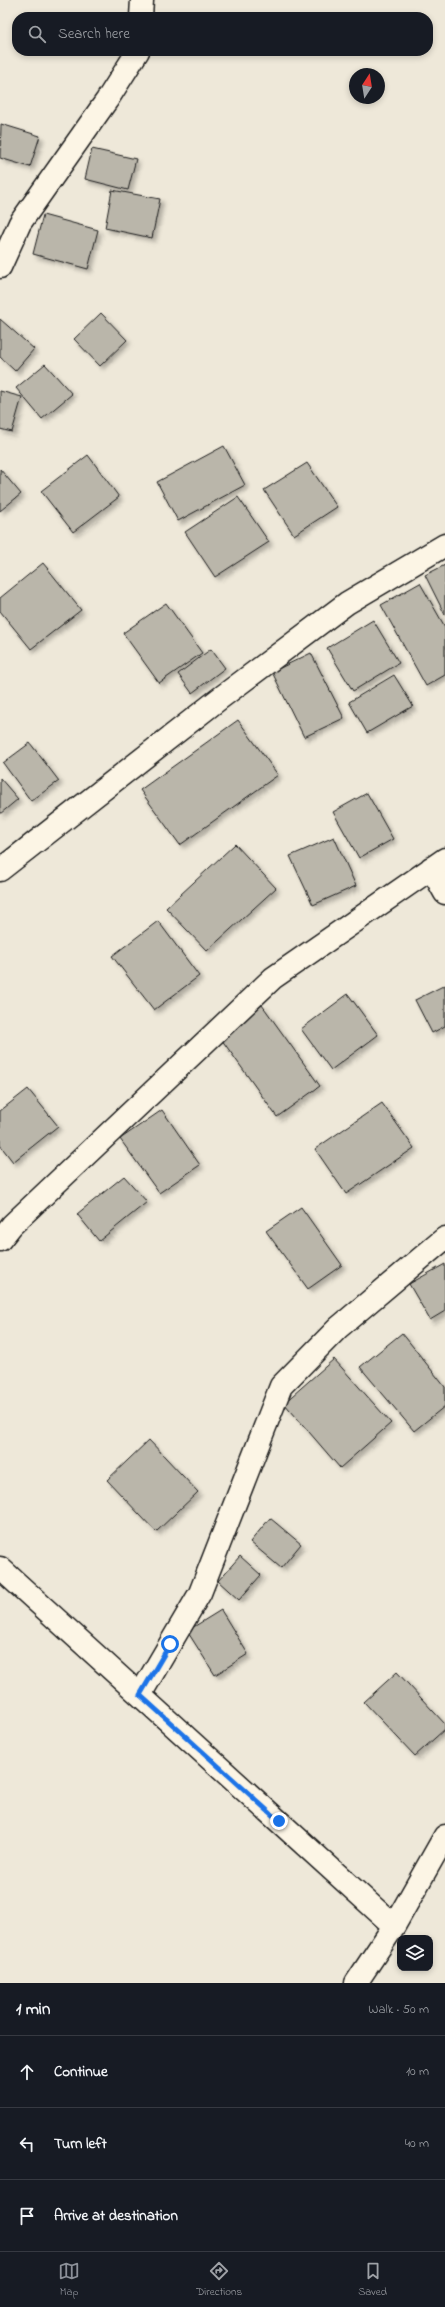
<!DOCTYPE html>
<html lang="en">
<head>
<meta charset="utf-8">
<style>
  :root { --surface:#171b24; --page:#20242c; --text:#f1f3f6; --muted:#9ea1a6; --line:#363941; --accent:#8c9099 }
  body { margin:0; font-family:"Indie Flower",sans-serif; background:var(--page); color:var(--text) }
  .controls { position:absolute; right:12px; bottom:12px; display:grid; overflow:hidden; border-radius:8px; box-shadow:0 2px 6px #0003 }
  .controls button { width:36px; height:36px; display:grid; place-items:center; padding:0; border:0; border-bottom:1px solid var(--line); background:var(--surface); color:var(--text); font:20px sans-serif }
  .compass { position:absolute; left:349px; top:68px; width:36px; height:36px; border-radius:50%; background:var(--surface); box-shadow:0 2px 6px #0003; rotate:12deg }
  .stop { position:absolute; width:12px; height:12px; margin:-9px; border:3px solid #1a73e8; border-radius:50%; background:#fff }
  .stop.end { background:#1a73e8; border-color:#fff; box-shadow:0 1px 4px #0008 }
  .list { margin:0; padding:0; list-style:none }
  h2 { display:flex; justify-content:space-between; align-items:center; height:52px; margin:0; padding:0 16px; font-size:17px }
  h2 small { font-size:13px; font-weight:400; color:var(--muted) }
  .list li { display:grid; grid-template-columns:26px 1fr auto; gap:12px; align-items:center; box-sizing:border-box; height:72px; padding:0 16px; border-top:1px solid var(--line) }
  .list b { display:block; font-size:15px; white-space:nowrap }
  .list em { font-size:13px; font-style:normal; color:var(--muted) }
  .icon { flex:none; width:22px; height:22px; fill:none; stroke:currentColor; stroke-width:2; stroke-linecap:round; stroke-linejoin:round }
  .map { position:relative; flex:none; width:445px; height:1983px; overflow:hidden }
  .search { position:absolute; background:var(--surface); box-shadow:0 2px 6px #0003; left:12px; right:12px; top:12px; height:44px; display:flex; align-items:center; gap:10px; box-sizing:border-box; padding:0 14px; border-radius:16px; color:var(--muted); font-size:15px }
  .sheet { height:268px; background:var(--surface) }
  nav { display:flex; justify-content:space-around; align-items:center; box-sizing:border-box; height:56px; border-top:1px solid var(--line); background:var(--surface); font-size:11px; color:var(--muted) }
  nav a { display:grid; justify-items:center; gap:2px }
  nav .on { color:var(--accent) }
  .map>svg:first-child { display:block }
</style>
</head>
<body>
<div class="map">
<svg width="445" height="1983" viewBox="0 0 445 1983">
  <defs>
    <filter id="shadow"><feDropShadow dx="3.5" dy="3.5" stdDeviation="2" flood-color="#0004"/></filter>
  </defs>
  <rect width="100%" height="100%" fill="#eee8d9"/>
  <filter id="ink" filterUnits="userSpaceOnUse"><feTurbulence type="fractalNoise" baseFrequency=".025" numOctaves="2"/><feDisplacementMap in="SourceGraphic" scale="8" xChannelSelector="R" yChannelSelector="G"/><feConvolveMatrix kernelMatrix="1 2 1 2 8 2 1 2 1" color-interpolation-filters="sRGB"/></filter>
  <g filter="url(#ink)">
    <path fill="#bab6aa" stroke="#1c1c1c" filter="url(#shadow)" d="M1 124 40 136 30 167 0 158Z
      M92 149 136 159 128 190 85 179Z
      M112 190 160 199 152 238 105 228Z
      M43 215 98 230 88 269 33 254Z
      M101 313 127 340 100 366 74 339Z
      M0 319 34 349 15 371 0 357Z
      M45 364 72 394 42 419 16 388Z
      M0 391 22 397 12 432 0 429Z
      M224 446 245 485 178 521 157 482Z
      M88 455 119 497 73 532 41 491Z
      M307 463 337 507 294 535 264 490Z
      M0 469 21 494 0 511Z
      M238 497 269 542 215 577 185 532Z
      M43 563 81 610 31 649 0 611V598Z
      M445 565V615L425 575Z
      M420 583 445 627V675L426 686 381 605Z
      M166 603 202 653 159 683 123 633Z
      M373 620 399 663 353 691 327 648Z
      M211 649 225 668 192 693 178 674Z
      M311 653 344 718 304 737 272 672Z
      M394 675 413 706 367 733 349 702Z
      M238 720 278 775 180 845 140 790Z
      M30 743 59 781 31 801 3 763Z
      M0 778 18 799 0 814Z
      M367 793 393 839 359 858 333 812Z
      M334 837 356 886 313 905 290 856Z
      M235 844 276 888 207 951 166 908Z
      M158 921 199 976 154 1010 112 956Z
      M445 985V1026L432 1033 415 1000Z
      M348 994 378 1035 331 1070 301 1029Z
      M262 1005 320 1086 277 1117 219 1036Z
      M28 1089 58 1126 13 1162 0 1145V1111Z
      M382 1103 414 1148 346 1194 315 1149Z
      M162 1110 200 1165 159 1193 120 1139Z
      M124 1176 147 1202 99 1241 77 1214Z
      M301 1207 342 1265 308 1289 266 1231Z
      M445 1264V1311L430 1320 409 1284Z
      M402 1333 445 1387V1406L414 1431 360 1367Z
      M334 1359 391 1423 340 1468 284 1403Z
      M149 1440 198 1492 156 1532 107 1480Z
      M270 1518 301 1544 281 1568 250 1542Z
      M240 1556 261 1575 239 1600 218 1581Z
      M221 1610 248 1654 215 1675 187 1631Z
      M397 1672 445 1724V1729L415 1756 364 1702Z"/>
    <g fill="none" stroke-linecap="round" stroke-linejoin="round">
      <defs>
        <path id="minor" d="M141 17 142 0
          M0 267 20 223 107 100 138 51
          M431 868 445 893
          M0 870 219 699 347 603 445 545
          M0 1240 12 1225 273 978 445 859
          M0 1568 394 1926
          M140 1695 200 1593 281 1386 338 1328 445 1238
          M356 1983 394 1926 445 1836"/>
      </defs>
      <use href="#minor" stroke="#1c1c1c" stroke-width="25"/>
      <use href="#minor" stroke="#fcf5e5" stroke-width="22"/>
    </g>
  </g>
  <g fill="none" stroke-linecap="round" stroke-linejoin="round" filter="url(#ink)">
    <path stroke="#1a73e8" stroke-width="5" d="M170 1644 140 1695 279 1821"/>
  </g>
</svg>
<div class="controls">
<button><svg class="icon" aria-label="layers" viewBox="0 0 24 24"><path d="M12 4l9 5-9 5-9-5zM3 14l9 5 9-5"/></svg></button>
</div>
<svg class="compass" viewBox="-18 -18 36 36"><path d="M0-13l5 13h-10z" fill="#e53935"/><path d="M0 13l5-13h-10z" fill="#9ea1a6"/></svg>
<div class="stop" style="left:170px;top:1644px"></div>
<div class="stop end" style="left:279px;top:1821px"></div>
<div class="search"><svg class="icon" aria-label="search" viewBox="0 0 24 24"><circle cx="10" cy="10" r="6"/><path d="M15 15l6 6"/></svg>Search here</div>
</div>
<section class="sheet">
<h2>1 min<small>Walk · 50 m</small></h2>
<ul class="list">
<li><svg class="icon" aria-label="ahead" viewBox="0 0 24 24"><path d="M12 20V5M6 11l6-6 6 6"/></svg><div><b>Continue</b></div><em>10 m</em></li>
<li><svg class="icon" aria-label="left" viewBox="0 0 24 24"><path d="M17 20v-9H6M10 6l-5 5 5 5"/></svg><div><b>Turn left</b></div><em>40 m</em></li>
<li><svg class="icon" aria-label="arrive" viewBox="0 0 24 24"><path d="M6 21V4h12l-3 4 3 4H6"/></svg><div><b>Arrive at destination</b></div></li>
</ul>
</section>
<nav>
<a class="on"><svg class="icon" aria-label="map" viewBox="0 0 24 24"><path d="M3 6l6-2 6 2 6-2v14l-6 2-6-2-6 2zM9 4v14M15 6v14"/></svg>Map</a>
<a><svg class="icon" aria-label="directions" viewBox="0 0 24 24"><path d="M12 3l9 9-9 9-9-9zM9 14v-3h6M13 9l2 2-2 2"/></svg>Directions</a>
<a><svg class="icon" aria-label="saved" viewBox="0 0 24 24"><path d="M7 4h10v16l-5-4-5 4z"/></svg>Saved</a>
</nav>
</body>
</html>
